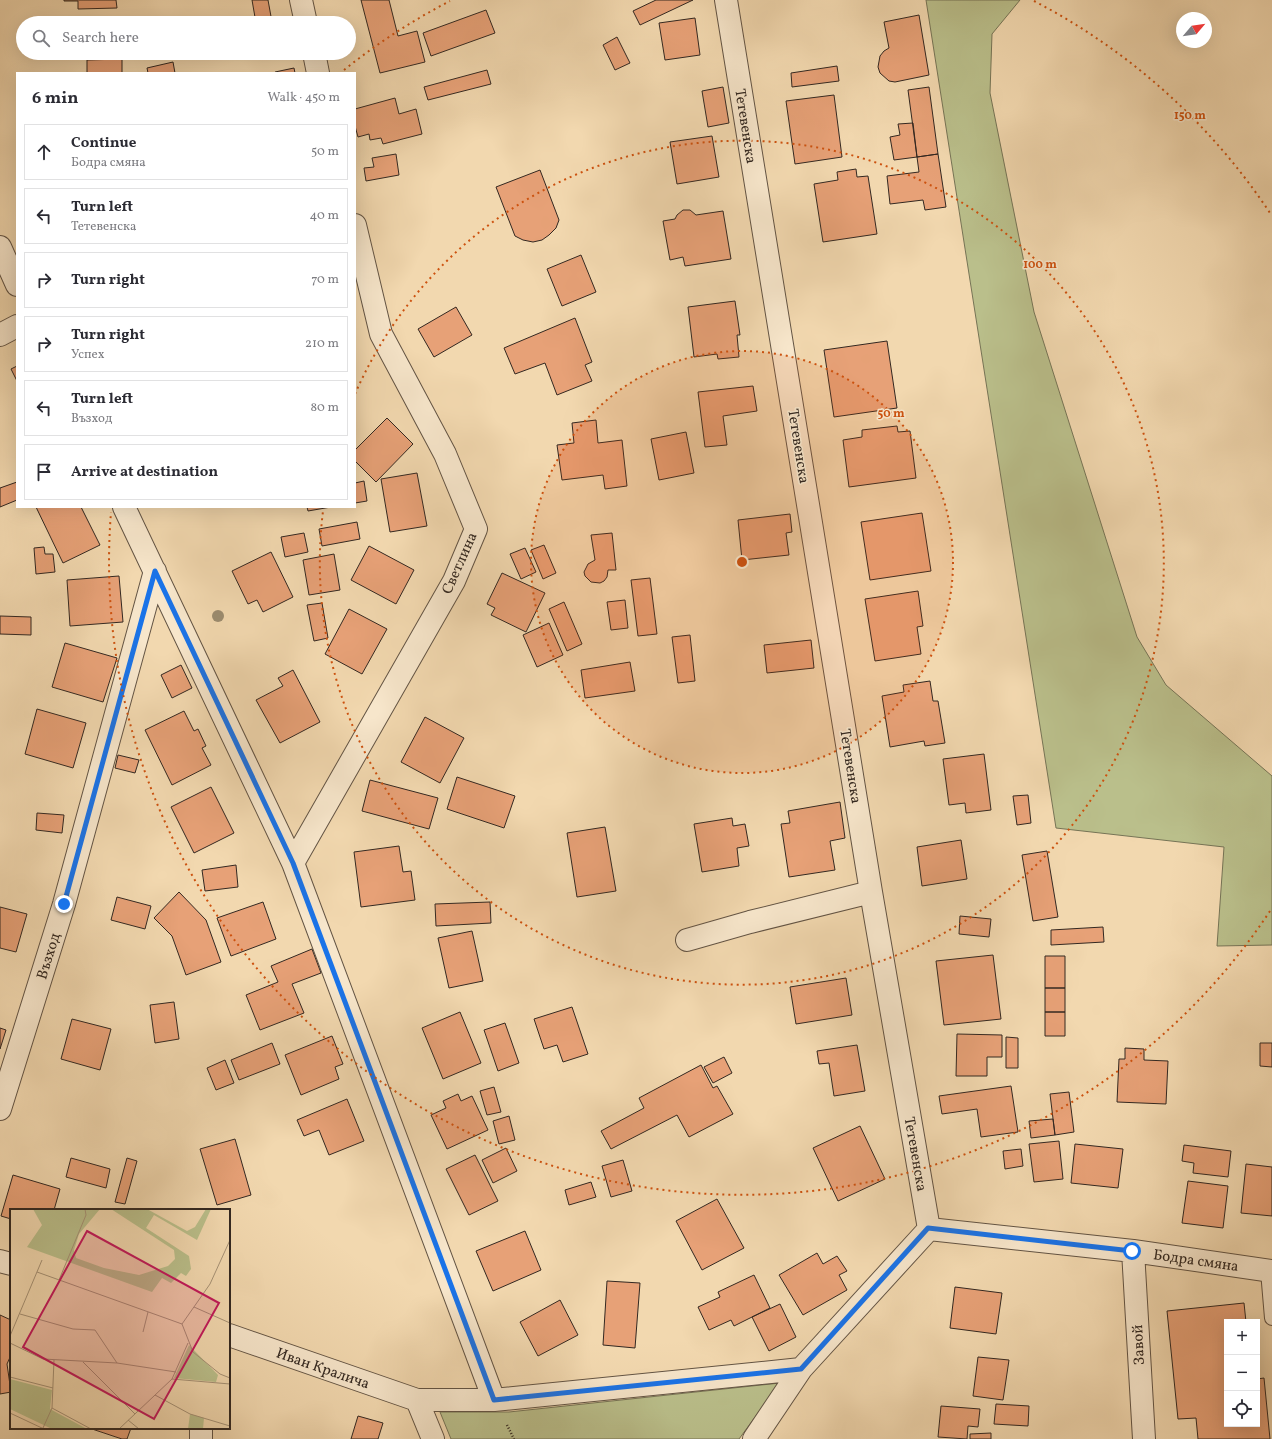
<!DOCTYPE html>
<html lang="en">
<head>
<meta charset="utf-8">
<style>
  :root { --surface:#fff; --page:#f7f7f7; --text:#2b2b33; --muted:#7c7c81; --line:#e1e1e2 }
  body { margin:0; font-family:Vollkorn,serif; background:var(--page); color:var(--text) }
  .controls { position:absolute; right:12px; bottom:12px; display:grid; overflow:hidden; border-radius:0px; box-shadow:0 4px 16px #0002 }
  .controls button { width:36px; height:36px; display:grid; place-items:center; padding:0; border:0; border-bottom:1px solid var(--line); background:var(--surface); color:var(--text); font:20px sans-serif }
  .compass { position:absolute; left:1176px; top:12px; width:36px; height:36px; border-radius:50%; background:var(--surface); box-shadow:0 4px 16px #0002; rotate:61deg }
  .stop { position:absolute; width:12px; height:12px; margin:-9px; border:3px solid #1a73e8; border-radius:50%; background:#fff }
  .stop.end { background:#1a73e8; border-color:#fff; box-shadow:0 1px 4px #0008 }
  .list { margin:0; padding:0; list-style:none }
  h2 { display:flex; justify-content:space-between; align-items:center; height:52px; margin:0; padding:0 16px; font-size:17px }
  h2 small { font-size:13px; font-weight:400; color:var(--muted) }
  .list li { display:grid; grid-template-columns:26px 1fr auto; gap:12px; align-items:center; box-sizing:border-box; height:56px; margin:0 8px 8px; padding:0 8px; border:1px solid var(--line); border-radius:0px }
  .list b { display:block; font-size:15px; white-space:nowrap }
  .list p { margin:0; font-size:13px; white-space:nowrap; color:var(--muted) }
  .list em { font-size:13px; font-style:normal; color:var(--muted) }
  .icon { flex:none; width:22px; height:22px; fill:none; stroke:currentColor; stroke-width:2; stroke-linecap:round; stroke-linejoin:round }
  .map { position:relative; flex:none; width:1272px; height:1439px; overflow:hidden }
  .search { position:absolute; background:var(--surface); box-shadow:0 4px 16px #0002; left:16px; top:16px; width:340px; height:44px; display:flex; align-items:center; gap:10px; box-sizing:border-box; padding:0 14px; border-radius:22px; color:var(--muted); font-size:15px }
  .panel { position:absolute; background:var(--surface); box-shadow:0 4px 16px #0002; left:16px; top:72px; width:340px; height:436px; border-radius:0px }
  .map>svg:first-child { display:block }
</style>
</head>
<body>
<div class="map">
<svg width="1272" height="1439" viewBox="0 0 1272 1439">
  <rect width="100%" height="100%" fill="#f2d8af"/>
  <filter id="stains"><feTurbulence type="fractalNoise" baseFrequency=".005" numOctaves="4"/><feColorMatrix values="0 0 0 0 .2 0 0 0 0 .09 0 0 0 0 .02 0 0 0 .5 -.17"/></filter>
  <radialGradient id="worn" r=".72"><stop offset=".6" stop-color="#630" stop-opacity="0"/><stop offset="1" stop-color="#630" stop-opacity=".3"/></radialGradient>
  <path fill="#babf8b" stroke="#767456" d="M926 0H1020L992 34 990 93 1034 312 1137 637 1166 685 1272 776V945L1217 946 1224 847 1056 828Z
    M780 1383 739 1439H451L440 1412H509Z"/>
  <path fill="#e7a177" stroke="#332821" d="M64 0H116L117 8 78 9V1H64Z
    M252 0H268L272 22 256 23Z
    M361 0H389L398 36 417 31 425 62 380 73Z
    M656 0H693L640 25 633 11Z
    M486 10 495 33 431 56 423 33Z
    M919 15 929 75 895 82 889 81 880 73 878 67 880 56 884 51 889 48 884 22Z
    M695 18 700 55 665 60 659 23Z
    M617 37 630 63 615 70 603 45Z
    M122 59V73H87V60Z
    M173 62 175 73H148L147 68Z
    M837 66 839 81 792 87 791 73Z
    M294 68 295 73H276L275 72Z
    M487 70 491 84 428 100 424 87Z
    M723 87 729 123 708 127 702 91Z
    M929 87 938 154 917 157 908 90Z
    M834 95 842 157 795 164 786 101Z
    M395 98 399 114 416 109 422 134 383 144 381 138 370 140 369 134 358 137 355 126V109Z
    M913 123 917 157 894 160 890 137 900 135 898 124Z
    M712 136 719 177 677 184 670 142Z
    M396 154 399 175 366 181 364 168 374 167 372 158Z
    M938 154 946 207 925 210 923 200 890 204 887 176 919 172 917 157Z
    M856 169 857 177 868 176 877 234 823 242 814 184 838 180 837 172Z
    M540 170 559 220 556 228 549 235 542 240 533 242 523 240 515 236 496 187Z
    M683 210H690L696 215 723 211 731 259 685 266 683 257 670 260 663 221 675 219 677 215Z
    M581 255 596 292 562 306 547 269Z
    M735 301 740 335H737L739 357 718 359 717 354 694 357 688 307Z
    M456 307 472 335 434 357 418 329Z
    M575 318 592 362 585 365 592 381 557 395 545 363 515 374 504 348Z
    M887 341 897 408 834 417 824 350Z
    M17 366V381L11 369Z
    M753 386 757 411 723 416 727 445 705 447 698 392Z
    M387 418 413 444 376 482 355 461V450Z
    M596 420 598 443 622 440 627 486 605 489 603 475 562 480 557 445 574 443 572 423Z
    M897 426 898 432 910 431 916 478 849 487 843 440 862 437V430Z
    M686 432 694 473 659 480 651 439Z
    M417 473 427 526 390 532 381 479Z
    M364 481 367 501 355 503V483Z
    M17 482V500L0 507V488Z
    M36 507H81L100 545 63 563Z
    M307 507H331L308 511Z
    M922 513 931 571 870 580 861 522Z
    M790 514 792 532 786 533 789 555 742 560 738 520Z
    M357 522 360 539 322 546 319 529Z
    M304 533 308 552 285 557 281 537Z
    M612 533 616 570H608L607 577 604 581 600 583 591 582 585 576 584 572 588 564 595 560 591 535Z
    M544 545 556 573 543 579 531 550Z
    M369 546 414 570 396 604 351 580Z
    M44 547 45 554H53L55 572 36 574 34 548Z
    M525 548 536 572 521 579 510 554Z
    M271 552 293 597 263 612 257 600 248 604 232 571Z
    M334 554 340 590 309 595 303 560Z
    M502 573 545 593 526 632 491 615 495 608 487 604Z
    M119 576 123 622 70 626 67 580Z
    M650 578 657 634 638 636 631 580Z
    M918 591 923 626 917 627 921 654 875 661 865 599Z
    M625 600 628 628 611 630 607 602Z
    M564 602 582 644 567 651 549 609Z
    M322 603 328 638 314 641 307 605Z
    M349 609 387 629 362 674 325 654Z
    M0 616 31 617V635L0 634Z
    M549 623 563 655 537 667 523 635Z
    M690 635 695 681 678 683 672 637Z
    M811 640 814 668 767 673 764 645Z
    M65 643 117 658 103 702 52 687Z
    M630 662 635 691 585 698 581 670Z
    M181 665 192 688 172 698 161 675Z
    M293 670 320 722 280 743 256 700 283 686 278 678Z
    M930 681 933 701H938L945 743 925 746 924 741 890 747 882 696 904 692 903 685Z
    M37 709 86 723 73 768 25 754Z
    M184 711 194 731 198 729 206 746 202 748 211 765 172 785 145 730Z
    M425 717 464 738 440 783 401 762Z
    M984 754 991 810 966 813 965 803 949 805 943 759Z
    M118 755 139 760 135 773 115 768Z
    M457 777 515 796 504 828 447 809Z
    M370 780 438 798 429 829 362 811Z
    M211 787 234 833 194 853 171 807Z
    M1028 795 1031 823 1017 825 1013 796Z
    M840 802 845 838 830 841 835 870 789 877 781 824 790 823 788 811Z
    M37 813 64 815 62 833 36 830Z
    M732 818 733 826 745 824 749 846 737 848 739 866 702 872 694 824Z
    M605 827 616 891 577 897 567 833Z
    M961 840 967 879 922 886 917 847Z
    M399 846 403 872 411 871 415 900 361 907 354 852Z
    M1047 851 1058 917 1033 921 1022 855Z
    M236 865 238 887 205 891 202 870Z
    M179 892 206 920 221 962 186 975 172 936 154 918Z
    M117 897 151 906 145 929 111 920Z
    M263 902 276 939 231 956 217 918Z
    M490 902 491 923 436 926 435 904Z
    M0 907 27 914 16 952 0 948Z
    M960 916 991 919 989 937 959 934Z
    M1103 927 1104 942 1051 945V930Z
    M472 931 483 981 449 988 438 938Z
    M312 949 321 973 292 984 304 1013 260 1030 246 995 278 982 271 966Z
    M993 955 1001 1019 944 1025 936 961Z
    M1045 956H1065V988H1045Z
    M846 978 852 1015 796 1024 790 987Z
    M1045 988H1065V1012H1045Z
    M174 1002 179 1039 155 1043 150 1005Z
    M572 1007 588 1054 563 1062 557 1045 544 1049 534 1019Z
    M460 1012 481 1063 443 1079 422 1028Z
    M1045 1012H1065V1036H1045Z
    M72 1019 111 1029 100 1070 61 1059Z
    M505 1023 519 1063 498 1071 484 1030Z
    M0 1028 6 1030 0 1049Z
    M957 1034 1002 1035V1057H987V1076H956Z
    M332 1036 343 1064 335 1067 339 1079 301 1095 285 1055Z
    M1006 1037 1018 1038V1068H1006Z
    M272 1043 280 1064 239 1080 231 1060Z
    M1260 1043H1272V1067L1260 1066Z
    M857 1045 865 1091 834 1096 829 1063 819 1064 817 1051Z
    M1125 1048 1144 1049V1060L1168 1061 1166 1104 1117 1102 1119 1059H1125Z
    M724 1057 732 1073 713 1083 704 1067Z
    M225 1060 234 1083 216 1090 207 1068Z
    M701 1065 713 1088 717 1086 733 1114 689 1137 677 1115 611 1149 601 1131 644 1108 639 1098Z
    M1011 1086 1018 1132 981 1137 977 1109 942 1114 939 1096Z
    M494 1087 501 1112 487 1115 480 1091Z
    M1069 1092 1074 1132 1055 1135 1050 1094Z
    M458 1094 461 1101 472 1096 488 1130 447 1149 431 1115 446 1108 443 1101Z
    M347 1099 364 1141 329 1155 319 1130 304 1136 297 1120Z
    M509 1116 515 1140 499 1144 493 1121Z
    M1053 1119 1055 1135 1031 1138 1029 1121Z
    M860 1126 885 1179 838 1201 813 1148Z
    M235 1139 251 1195 217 1205 200 1149Z
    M1059 1141 1063 1179 1034 1182 1029 1144Z
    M1075 1144 1123 1149 1118 1188 1071 1183Z
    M1184 1145 1231 1151 1228 1177 1193 1173 1194 1163 1182 1161Z
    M506 1148 517 1171 493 1183 482 1160Z
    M1021 1149 1023 1166 1005 1169 1003 1151Z
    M475 1155 498 1201 469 1215 446 1169Z
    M71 1158 110 1169 106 1188 66 1177Z
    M127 1158 137 1161 125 1204 115 1202Z
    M623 1160 632 1191 611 1197 602 1166Z
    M1246 1164 1272 1167V1216L1241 1213Z
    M13 1175 60 1189 54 1210H11V1219L1 1216Z
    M1188 1181 1228 1186 1223 1228 1182 1223Z
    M591 1182 596 1197 569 1205 565 1190Z
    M717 1199 744 1248 702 1270 676 1221Z
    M525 1231 541 1270 493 1291 476 1251Z
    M817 1253 823 1264 837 1256 847 1271 839 1275 847 1290 803 1315 779 1275Z
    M754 1275 770 1308 734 1326 731 1320 709 1330 698 1307 720 1297 718 1292Z
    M607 1281 640 1283 635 1348 603 1345Z
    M955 1287 1002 1293 996 1334 950 1328Z
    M560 1300 578 1335 538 1356 520 1322Z
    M1244 1303 1246 1322H1227V1424H1257V1379L1264 1378 1270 1439H1198L1196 1418 1178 1419 1167 1311Z
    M780 1304 796 1337 769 1351 752 1317Z
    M0 1315 11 1320V1355L7 1364 11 1392 0 1394Z
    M978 1357 1009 1360 1003 1400 973 1396Z
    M996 1404 1029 1406 1028 1426 994 1424Z
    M941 1406 980 1409 978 1427 968 1426 967 1439 938 1437Z
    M358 1416 383 1423 378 1439H351Z
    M89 1428H131L127 1439H122Z
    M991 1433V1439H970V1434Z"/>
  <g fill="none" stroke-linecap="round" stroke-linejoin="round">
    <defs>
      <path id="service" d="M1268 1271 1272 1318"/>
      <path id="minor" d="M301 0 306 23
        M726 0 871 892 929 1229 801 1369 754 1439
        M314 53 318 73
        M0 247 17 285
        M0 335 17 326
        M124 507 293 863 494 1400
        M293 863 454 581 476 529 445 454 381 334 355 225
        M687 940 750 922 871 892
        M0 1109 64 904 155 571
        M929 1229 1133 1251 1272 1271
        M1133 1251 1144 1439
        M0 1261 11 1264
        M229 1335 417 1400H494L801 1369
        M417 1400 433 1439
        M201 1428V1439"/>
    </defs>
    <use href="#service" stroke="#635444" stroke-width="16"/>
    <use href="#minor" stroke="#635444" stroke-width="24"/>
    <path stroke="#332821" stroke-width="2.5" stroke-dasharray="1 2" stroke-linecap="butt" d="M507 1425 514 1439"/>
    <use href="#service" stroke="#f7e6cb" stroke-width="14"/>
    <use href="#minor" stroke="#f7e6cb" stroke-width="22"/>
  </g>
  <circle fill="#9c8c70" cx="218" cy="616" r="6"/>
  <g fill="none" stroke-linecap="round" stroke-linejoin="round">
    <path stroke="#1a73e8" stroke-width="5" d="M64 904 155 571 293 863 494 1400 801 1369 928 1228 1132 1251"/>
  </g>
  <circle cx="742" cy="562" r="211" fill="#cd520f" fill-opacity=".12"/>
  <g fill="none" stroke="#cd520f" stroke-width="2" stroke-dasharray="2 4">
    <circle cx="742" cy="562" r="211"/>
    <path d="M355 394A422 422 0 1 1 323 511"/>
    <path d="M1270 911A633 633 0 0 1 111 512M344 70A633 633 0 0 1 450 1M1034 1A633 633 0 0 1 1270 213"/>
  </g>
  <g text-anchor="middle" stroke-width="3" stroke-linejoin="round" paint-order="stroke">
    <g font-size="15" fill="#332821" stroke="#f7e6cb">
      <text transform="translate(746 126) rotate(81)" y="5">Тетевенска</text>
      <text transform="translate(799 446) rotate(81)" y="5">Тетевенска</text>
      <text transform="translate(459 563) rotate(-66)" y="5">Светлина</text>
      <text transform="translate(851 766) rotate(81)" y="5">Тетевенска</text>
      <text transform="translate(48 956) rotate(-73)" y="5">Възход</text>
      <text transform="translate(916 1154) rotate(80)" y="5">Тетевенска</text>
      <text transform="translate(1196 1260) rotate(8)" y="5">Бодра смяна</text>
      <text transform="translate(1138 1345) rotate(-93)" y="5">Завой</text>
      <text transform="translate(323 1368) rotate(19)" y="5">Иван Кралича</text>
    </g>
  </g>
  <g transform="translate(10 1209)">
    <rect width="220" height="220" fill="#f2d8af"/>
    <path d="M23 0H90L69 25 64 41 66 49 94 59 129 66 158 57 165 50 164 41 101 0H137L177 22 185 18 196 0H201L187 31 144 6 136 19 179 47 181 60 176 67 171 64 161 74 152 69 142 83 17 38 32 16ZM179 136 208 166 206 173 164 169ZM0 170 42 181 40 200 77 220H42L0 200ZM180 205 194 209 193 220H178Z" fill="#babf8b"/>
    <path fill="none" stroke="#a69276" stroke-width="1" d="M27 63 172 115 183 143 210 165 220 169M49 71 76 6 75 0M184 98 220 114M10 105 63 120 85 121 107 154M172 115 200 75 220 31M133 123 138 103M0 127 32 51M0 134 33 150 107 154 166 163M73 153 125 205M0 168 43 179M162 170 220 175M145 186 180 205 220 217M42 199 81 220M0 204 34 220M118 211 129 220M33 219 42 199 44 151M109 220 162 170 178 134"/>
    <path fill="#c2185b" fill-opacity="0.15" stroke="#c2185b" stroke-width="2" d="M77 22 209 94 144 210 13 138Z"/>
    <rect width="220" height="220" fill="none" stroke="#332821" stroke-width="2"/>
  </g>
  <circle cx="742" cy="562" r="6" fill="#cd520f" stroke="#f7e6cb" stroke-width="2"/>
  <g font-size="12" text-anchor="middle" font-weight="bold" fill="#cd520f" stroke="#f7e6cb" stroke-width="3" stroke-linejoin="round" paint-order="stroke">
    <text x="1190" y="119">150 m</text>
    <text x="1040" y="268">100 m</text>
    <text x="891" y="417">50 m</text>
  </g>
  <rect width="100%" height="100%" filter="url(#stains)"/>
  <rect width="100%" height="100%" fill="url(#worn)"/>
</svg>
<div class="controls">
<button>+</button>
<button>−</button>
<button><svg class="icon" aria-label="locate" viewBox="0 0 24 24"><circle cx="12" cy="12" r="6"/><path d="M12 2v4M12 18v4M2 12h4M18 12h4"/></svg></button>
</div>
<svg class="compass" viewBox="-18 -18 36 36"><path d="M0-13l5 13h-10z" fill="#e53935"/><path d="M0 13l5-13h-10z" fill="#7c7c81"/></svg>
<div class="stop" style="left:1132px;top:1251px"></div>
<div class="stop end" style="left:64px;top:904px"></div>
<div class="search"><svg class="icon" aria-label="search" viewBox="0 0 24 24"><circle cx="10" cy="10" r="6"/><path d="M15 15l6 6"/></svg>Search here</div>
<section class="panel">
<h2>6 min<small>Walk · 450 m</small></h2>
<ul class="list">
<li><svg class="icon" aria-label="ahead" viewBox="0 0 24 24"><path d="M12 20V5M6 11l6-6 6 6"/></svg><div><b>Continue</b><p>Бодра смяна</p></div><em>50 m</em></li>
<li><svg class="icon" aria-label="left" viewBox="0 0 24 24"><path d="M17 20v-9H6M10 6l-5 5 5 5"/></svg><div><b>Turn left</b><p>Тетевенска</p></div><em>40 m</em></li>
<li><svg class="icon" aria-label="right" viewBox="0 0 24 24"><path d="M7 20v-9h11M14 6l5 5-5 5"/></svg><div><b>Turn right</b></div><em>70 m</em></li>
<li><svg class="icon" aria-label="right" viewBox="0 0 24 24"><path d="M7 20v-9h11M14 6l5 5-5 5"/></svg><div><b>Turn right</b><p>Успех</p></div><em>210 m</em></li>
<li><svg class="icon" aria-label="left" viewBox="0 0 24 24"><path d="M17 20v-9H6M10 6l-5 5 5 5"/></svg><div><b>Turn left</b><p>Възход</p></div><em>80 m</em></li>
<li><svg class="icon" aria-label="arrive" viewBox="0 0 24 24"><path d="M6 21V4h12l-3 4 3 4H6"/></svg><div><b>Arrive at destination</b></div></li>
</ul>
</section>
</div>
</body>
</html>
